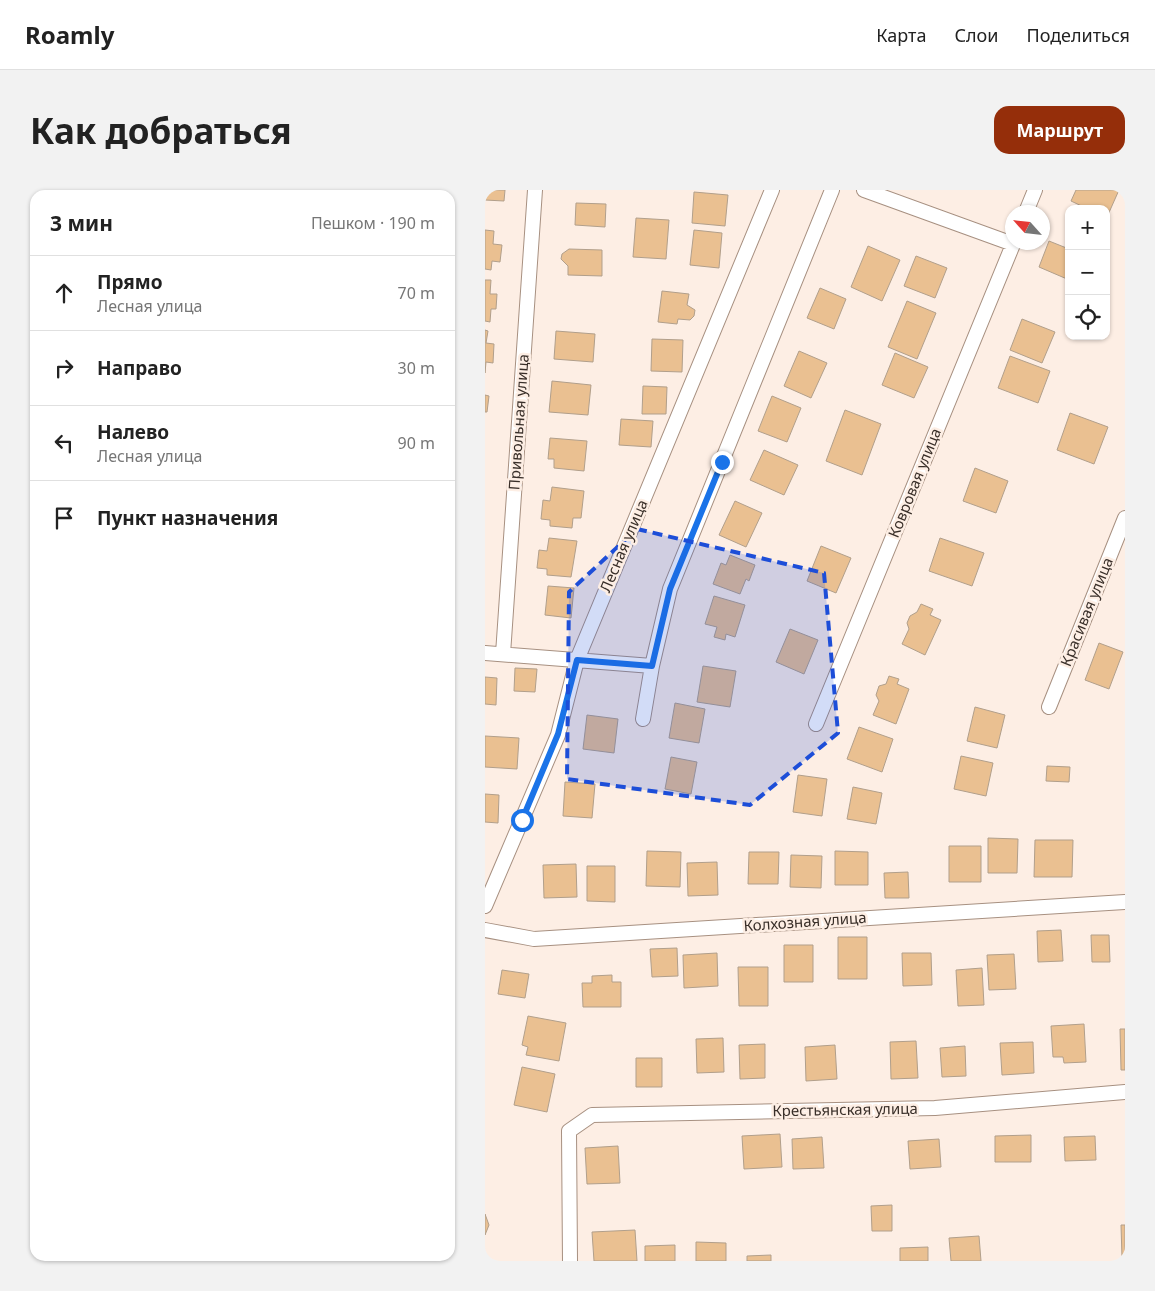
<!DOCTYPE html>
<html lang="ru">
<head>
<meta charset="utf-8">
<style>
  :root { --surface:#fff; --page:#f2f2f2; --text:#222; --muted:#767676; --line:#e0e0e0; --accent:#952e0a }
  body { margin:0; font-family:"Noto Sans",sans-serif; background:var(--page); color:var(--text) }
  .controls { position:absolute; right:15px; top:15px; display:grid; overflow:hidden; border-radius:10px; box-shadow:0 1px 4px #0004 }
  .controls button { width:45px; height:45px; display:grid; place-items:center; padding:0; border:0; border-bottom:1px solid var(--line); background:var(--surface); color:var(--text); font:25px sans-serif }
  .compass { position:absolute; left:520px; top:15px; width:45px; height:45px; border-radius:50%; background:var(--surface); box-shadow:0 1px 4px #0004; rotate:297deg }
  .stop { position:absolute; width:15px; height:15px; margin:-11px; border:4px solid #1a73e8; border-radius:50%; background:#fff }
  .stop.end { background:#1a73e8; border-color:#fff; box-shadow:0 1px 5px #0008 }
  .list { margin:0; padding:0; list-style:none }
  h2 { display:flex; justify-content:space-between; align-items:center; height:65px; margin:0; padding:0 20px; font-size:21px }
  h2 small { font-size:16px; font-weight:400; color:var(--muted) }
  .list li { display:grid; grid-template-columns:32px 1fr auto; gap:15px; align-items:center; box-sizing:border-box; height:75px; padding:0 20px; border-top:1px solid var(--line) }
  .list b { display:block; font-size:19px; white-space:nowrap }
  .list p { margin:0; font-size:16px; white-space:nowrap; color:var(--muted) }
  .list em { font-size:16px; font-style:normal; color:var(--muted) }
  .icon { flex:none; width:28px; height:28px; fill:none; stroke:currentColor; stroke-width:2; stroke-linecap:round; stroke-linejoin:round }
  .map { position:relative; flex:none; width:640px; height:1071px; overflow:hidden; border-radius:15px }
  header { display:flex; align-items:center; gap:30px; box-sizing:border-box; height:70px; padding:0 25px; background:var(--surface); border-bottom:1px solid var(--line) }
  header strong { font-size:24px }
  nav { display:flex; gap:28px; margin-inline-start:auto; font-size:18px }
  .intro { display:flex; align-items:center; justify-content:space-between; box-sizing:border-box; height:120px; padding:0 30px }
  h1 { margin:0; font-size:35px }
  .button { padding:12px 22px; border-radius:15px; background:var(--accent); color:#fff; font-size:18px; font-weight:700 }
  main { display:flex; gap:30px; padding:0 30px }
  aside { flex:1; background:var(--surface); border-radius:15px; box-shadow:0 1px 4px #0004 }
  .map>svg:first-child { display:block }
</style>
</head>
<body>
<header>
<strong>Roamly</strong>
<nav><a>Карта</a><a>Слои</a><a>Поделиться</a></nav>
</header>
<div class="intro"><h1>Как добраться</h1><a class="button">Маршрут</a></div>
<main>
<aside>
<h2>3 мин<small>Пешком · 190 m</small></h2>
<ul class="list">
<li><svg class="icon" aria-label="ahead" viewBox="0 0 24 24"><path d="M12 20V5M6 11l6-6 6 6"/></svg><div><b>Прямо</b><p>Лесная улица</p></div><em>70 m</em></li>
<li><svg class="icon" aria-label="right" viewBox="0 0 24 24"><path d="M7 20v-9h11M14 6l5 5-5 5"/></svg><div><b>Направо</b></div><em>30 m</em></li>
<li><svg class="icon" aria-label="left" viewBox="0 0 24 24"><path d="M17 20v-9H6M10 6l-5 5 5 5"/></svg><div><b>Налево</b><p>Лесная улица</p></div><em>90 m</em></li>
<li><svg class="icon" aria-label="arrive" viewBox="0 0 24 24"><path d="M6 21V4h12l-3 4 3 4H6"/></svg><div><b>Пункт назначения</b></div></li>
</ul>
</aside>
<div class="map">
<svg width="640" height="1071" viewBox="0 0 640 1071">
  <rect width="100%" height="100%" fill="#fdeee4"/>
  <path fill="#eac091" stroke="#b19f8b" d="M0 0H20L19 11 0 10Z
    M591 0H634L622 27 621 19H603L586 11Z
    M209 2 243 5 240 36 207 33Z
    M91 13 121 14 120 37 90 35Z
    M151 28 184 30 181 69 148 67Z
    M0 40 9 41 8 54 17 55 15 72 7 71 6 80 0 79Z
    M209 40 237 43 234 78 205 75Z
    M564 51 584 59 582 89 554 77Z
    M383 56 415 70 397 111 366 97Z
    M84 59 117 60V86L83 85V76L76 69 77 64Z
    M431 66 462 78 450 108 419 96Z
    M0 90H6L5 104H12L11 119H6L5 132 0 131Z
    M335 98 361 109 349 139 322 128Z
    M177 101 204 104 202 115 210 120 209 126 205 130 193 129 192 134 173 132Z
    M422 111 451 123 432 169 403 157Z
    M537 129 570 142 557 173 525 160Z
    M0 140 3 141 1 153 9 154 8 173 1 172 0 183Z
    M71 141 110 144 108 172 69 169Z
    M167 149 198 150 197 182 166 181Z
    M314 161 342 173 326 208 299 196Z
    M410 163 443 177 429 208 397 195Z
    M525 166 565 181 553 213 513 198Z
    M67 191 106 195 103 225 64 222Z
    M158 196 182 197 181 224H157Z
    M0 205 4 206 2 222H0Z
    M287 206 316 218 302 252 273 241Z
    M360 220 396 234 377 285 341 271Z
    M585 223 623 237 609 274 572 260Z
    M136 229 168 231 166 257 134 255Z
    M65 248 102 251 99 281 69 278V269H63Z
    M279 260 313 275 299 305 265 290Z
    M490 278 523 291 511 323 478 311Z
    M67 297 99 301 96 328H88L87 338 65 336V330L56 329 58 310 65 311Z
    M250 311 277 323 261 357 234 345Z
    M64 348 92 351 86 387 62 385V379L52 378 54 360 62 361Z
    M455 348 499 363 487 396 444 381Z
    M336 356 366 368 351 403 322 391Z
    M245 365 270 375 264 391 261 389 255 404 228 394 236 373 241 375Z
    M63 396 89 398 86 428 60 425Z
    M229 406 260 415 250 447 241 444 240 450 229 447 232 437 220 434Z
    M436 414 448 419 445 425 456 430 440 465 417 454 424 439 422 433 425 426 432 422Z
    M305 439 333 450 319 484 291 472Z
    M614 453 638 462 624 499 600 490Z
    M218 476 251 481 245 517 212 512Z
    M30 478 52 479 50 502 29 501Z
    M404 486 414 489 412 494 424 499 411 534 388 525 394 511 391 505 394 496 401 494Z
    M0 487 12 488 11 515 0 514Z
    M190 513 220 519 214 553 184 548Z
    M490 517 520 525 512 558 482 551Z
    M102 525 133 529 129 563 98 559Z
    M374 537 408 549 397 582 362 569Z
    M0 546 34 548 32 579 0 577Z
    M476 566 508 573 501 606 469 599Z
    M186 567 212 572 206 604 180 599Z
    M562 576 585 577 584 592 561 591Z
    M313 585 342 589 337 626 308 622Z
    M80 592 110 594 107 628 78 626Z
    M368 597 397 603 391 634 362 629Z
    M0 604 14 605 13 633 0 632Z
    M503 648 533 649 532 683H503Z
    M550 650H588L587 687H549Z
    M464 656H496V692H464Z
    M162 661 196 662 195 697 161 696Z
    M350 661 383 662V695H350Z
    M264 662H294L293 694H263Z
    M306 665 337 666 336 698 305 697Z
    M232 672 233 705 203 706 202 673Z
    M91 674 92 707 59 708 58 675Z
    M102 676H130V712L102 711Z
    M423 682 424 708H400L399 683Z
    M576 740 578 771 553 772 552 741Z
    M606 745H624L625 772H607Z
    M353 747H382V789H353Z
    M299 755H328V792H299Z
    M192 758 193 786 167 787 165 759Z
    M232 763 233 796 199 798 198 765Z
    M417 763H446L447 795 418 796Z
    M529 764 531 799 504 800 502 765Z
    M253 777H283V816H254Z
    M497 778 499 815 473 816 471 780Z
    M17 780 44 784 40 808 13 804Z
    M127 785V792H136V817H98L97 793H107V786Z
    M43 826 81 833 74 871 41 865 43 857 37 855Z
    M599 834 601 872 579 873 578 867H568L566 836Z
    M635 839H640V880H636Z
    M238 848 239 882 212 883 211 849Z
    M431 851 433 888 406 889 405 852Z
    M548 852 549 883 517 885 515 853Z
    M280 854V888L255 889 254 855Z
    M350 855 352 889 321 891 320 857Z
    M480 856 481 886 457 887 455 858Z
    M151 868H177V897H151Z
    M37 877 70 884 62 922 29 915Z
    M295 944 297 977 259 979 257 946Z
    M546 945V972H510V946Z
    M610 946 611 970 580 971 579 947Z
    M337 947 339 978 308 979 307 949Z
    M454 949 456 977 425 979 423 951Z
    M133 956 135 993 102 994 100 958Z
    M407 1015V1041H387L386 1016Z
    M0 1024 4 1035 0 1045Z
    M636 1035H640V1068H637Z
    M150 1040 152 1071H109L107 1042Z
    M494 1046 496 1071H466L464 1048Z
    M211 1052 241 1053V1071H211Z
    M190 1055V1071H160V1056Z
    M443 1057V1071H415V1058Z
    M286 1065V1071H262V1066Z"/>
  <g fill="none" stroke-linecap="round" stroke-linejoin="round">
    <defs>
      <path id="minor" d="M379 0 528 54
        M541 22 550 0
        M0 463 167 476
        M18 464 50 0
        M564 517 640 328
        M158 529 167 476 185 399 347 0
        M331 534 529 52
        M0 716 73 545 92 470 287 0
        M0 740 49 749 640 712
        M85 1071 84 941 107 925 450 918 640 902"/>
    </defs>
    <use href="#minor" stroke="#a79081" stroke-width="16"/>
    <use href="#minor" stroke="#fff" stroke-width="14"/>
  </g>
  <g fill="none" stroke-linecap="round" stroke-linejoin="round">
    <path stroke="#1a73e8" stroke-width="6" d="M37 630 73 544 92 470 167 476 185 399 237 272"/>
  </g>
  <path fill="#1d4ed8" fill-opacity="0.2" stroke="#1d4ed8" stroke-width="4" stroke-dasharray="10 6" stroke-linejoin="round" d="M152 339 339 383 353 543 265 615 82 589 84 402Z"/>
  <g text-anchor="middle" stroke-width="5" stroke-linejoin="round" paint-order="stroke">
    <g font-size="15" fill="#392f29" stroke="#fdeee4">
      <text transform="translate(34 232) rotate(-86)" y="5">Привольная улица</text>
      <text transform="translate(430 293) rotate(-68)" y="5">Ковровая улица</text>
      <text transform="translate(139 356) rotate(-67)" y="5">Лесная улица</text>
      <text transform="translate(602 422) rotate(-68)" y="5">Красивая улица</text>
      <text transform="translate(320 732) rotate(-4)" y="5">Колхозная улица</text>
      <text transform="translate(360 920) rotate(-1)" y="5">Крестьянская улица</text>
    </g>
  </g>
</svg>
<div class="controls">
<button>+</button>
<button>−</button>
<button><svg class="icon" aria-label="locate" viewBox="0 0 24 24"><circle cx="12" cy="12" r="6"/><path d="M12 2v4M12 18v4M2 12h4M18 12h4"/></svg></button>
</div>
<svg class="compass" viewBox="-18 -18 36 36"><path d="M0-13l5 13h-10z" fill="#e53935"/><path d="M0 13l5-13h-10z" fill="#767676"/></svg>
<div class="stop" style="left:37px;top:630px"></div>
<div class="stop end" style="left:237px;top:272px"></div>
</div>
</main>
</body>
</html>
